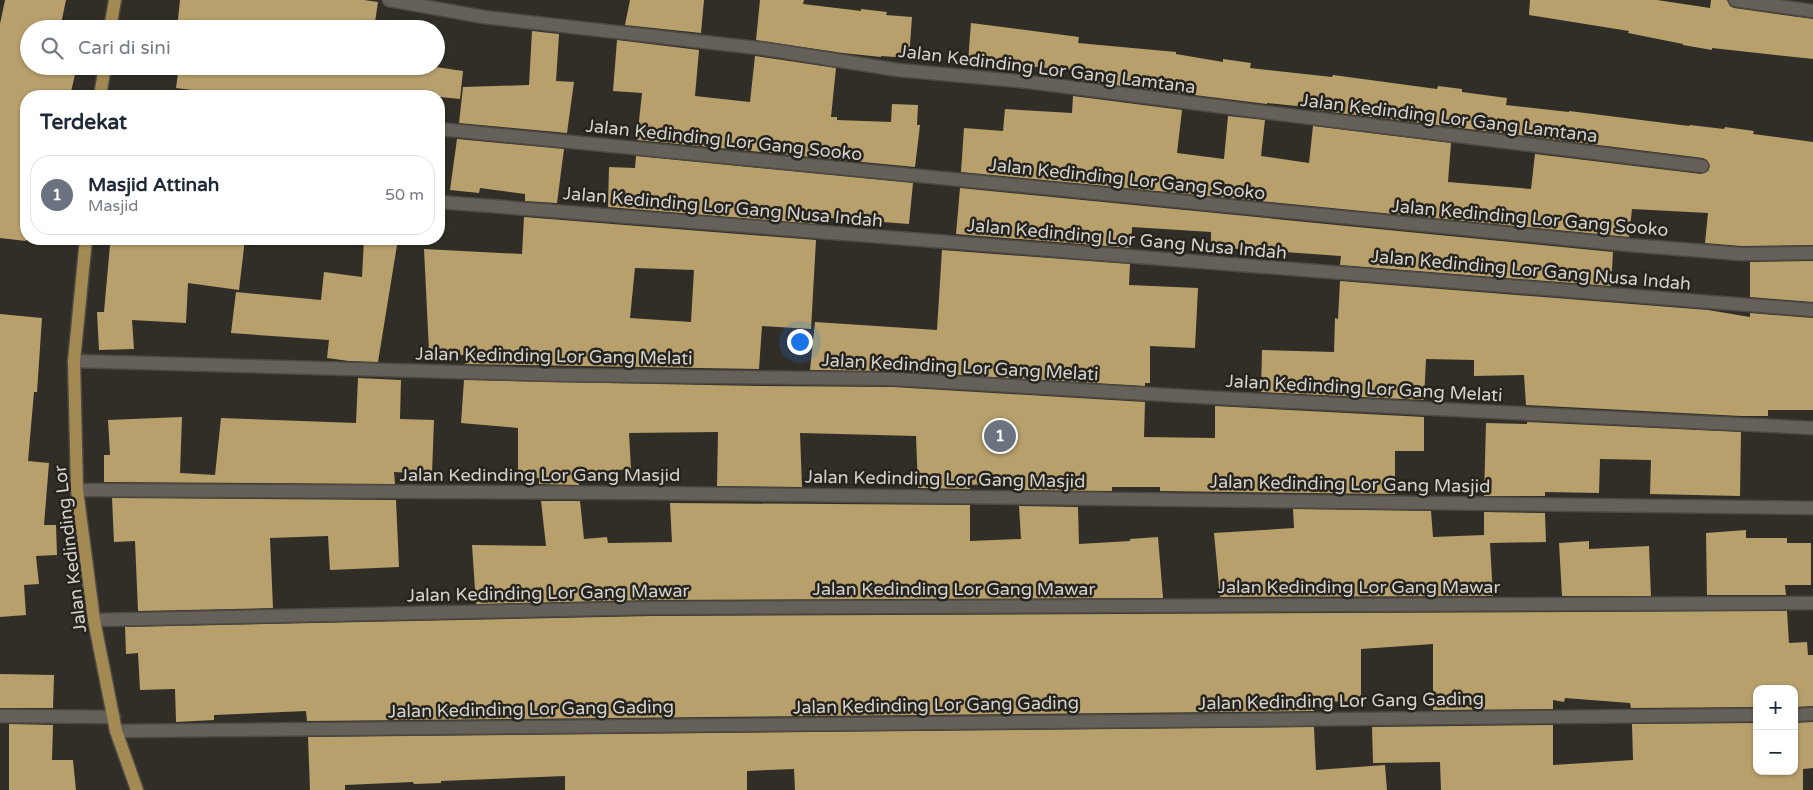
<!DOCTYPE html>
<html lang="id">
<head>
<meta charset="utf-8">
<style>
  :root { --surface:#fff; --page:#f6f6f7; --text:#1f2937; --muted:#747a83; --line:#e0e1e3; --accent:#111827 }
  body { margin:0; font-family:"Varela Round",sans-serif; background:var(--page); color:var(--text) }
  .controls { position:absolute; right:15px; bottom:15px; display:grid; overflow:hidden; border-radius:10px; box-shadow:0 1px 4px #0004 }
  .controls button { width:45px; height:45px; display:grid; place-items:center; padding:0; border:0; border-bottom:1px solid var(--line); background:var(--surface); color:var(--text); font:25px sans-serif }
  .you { position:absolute; left:799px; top:341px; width:18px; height:18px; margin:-12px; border:4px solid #fff; border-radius:50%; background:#1a73e8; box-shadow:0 0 0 8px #1a73e833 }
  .badge { display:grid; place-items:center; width:32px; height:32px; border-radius:50%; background:var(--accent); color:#fff; font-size:16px; font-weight:700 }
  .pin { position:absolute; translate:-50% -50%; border:2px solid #fff; box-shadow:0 1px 5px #0006 }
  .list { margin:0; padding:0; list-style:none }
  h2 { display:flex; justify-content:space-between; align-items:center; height:65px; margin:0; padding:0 20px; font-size:21px }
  h2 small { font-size:16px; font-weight:400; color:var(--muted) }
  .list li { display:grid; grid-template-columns:32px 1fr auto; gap:15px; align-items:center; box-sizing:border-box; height:80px; margin:0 10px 10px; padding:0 10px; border:1px solid var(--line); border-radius:20px }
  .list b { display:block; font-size:19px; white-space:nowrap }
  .list p { margin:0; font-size:16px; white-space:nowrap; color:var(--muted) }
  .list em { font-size:16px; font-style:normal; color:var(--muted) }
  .icon { flex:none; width:28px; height:28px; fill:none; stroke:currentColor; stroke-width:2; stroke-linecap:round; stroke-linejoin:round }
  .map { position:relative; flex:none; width:1813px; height:790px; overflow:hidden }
  .search { position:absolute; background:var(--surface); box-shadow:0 1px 4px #0004; left:20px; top:20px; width:425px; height:55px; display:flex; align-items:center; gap:12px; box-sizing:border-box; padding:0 18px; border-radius:28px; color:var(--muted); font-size:19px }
  .panel { position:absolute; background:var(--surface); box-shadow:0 1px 4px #0004; left:20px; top:90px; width:425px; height:155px; border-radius:20px }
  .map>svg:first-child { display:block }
</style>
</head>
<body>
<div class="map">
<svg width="1813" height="790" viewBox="0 0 1813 790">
  <rect width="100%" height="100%" fill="#312e27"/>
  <path fill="#b8a06c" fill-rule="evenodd" d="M5 0H66L60 29H29V66H77L70 96H26V241L0 238V24Z
    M180 0H364L378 2 374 29H177Z
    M630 0H704L701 33 625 25Z
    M760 0H804L803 4 861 11V9L887 12 886 15 912 17 909 58 881 56V57L843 53 756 40Z
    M1530 0H1657L1710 8 1711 0H1727L1730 6 1734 8 1813 19V59L1712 48V50L1683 45V44L1628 33 1629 31 1529 15Z
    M971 23 1079 37 1078 43 1176 52V54L1223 62V59L1251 63 1250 68 1332 77 1333 75 1437 89 1438 86 1462 89V92L1507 98 1506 105 1569 112V111L1689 126 1690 125 1724 129 1725 127 1754 131 1753 134 1813 142V245L1741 246 1705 243 1708 213 1632 209 1629 237 961 172 964 128 1003 131 1005 109 1072 113 1073 96 1182 110 1177 153 1224 159 1228 116 1265 120 1261 156 1309 163 1313 126 1451 143 1448 182 1531 189 1535 154 1701 174 1708 171 1710 166 1707 160 1703 158 1315 110 1316 108 1267 103V104L1074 80V70L968 62Z
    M532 31 559 34 556 81 574 82 567 133 459 123 463 87 529 85Z
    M617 40 699 50 695 96 750 102 755 56 836 68 831 117H837V120L891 122 892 104 918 105 917 125H920L915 167 637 140 642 93 613 91Z
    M179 66H385L418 70V66H429L463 71 460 99 412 94V96H239L176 88Z
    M457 139 564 149 557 203 525 201V194L480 188 479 193 450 190Z
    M636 156 913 183 909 224 817 217 816 224 608 207 609 167 635 168Z
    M960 188 1613 252 1611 286 1340 265 1341 256 1211 247V232L1132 227 1131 248 956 234Z
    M524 217 816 240 811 329 762 326 759 369 465 364 466 355H459L460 350 429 351 424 249 522 254ZM635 268 694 270 691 322 630 318Z
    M113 239H245L239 290 188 283 186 323 132 320 134 349 99 350 97 312H104L110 245H113Z
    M364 239H398L378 362 349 361 327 358 329 340 231 333 236 292 321 300 324 272 362 277Z
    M942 250 1130 264 1129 285 1198 288 1195 348 1150 346V383H1145V386L893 371 810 370 815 322 937 330Z
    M1813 261V302L1750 297V262Z
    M1340 281 1708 310 1750 317V313L1813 318V410H1768V416H1741L1526 405 1524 375 1474 376V360L1426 359 1424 400 1261 392 1262 350 1334 352 1335 318 1338 319Z
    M0 314 42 318 37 392H34L28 461 49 463 44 525H56L57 555 36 556 39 584 24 585 26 615 0 617Z
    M358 378 401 380 400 419 434 420 432 474 394 472 395 484 104 482V455H110L108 420 182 417 180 473 215 475 221 418 356 423Z
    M464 380 758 386 893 387 1145 402 1144 437 1215 438V406L1424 417V451H1395V494L1160 491V487H1112V491L1018 490V482L970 485V489L918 488 916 436 800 433 802 487 717 486 718 432 629 433 631 469 578 473 579 485 539 484V478H518V428L461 423Z
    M1527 422 1741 432 1740 496 1650 494 1651 460 1600 459 1599 493 1545 492V496H1484L1486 423 1527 424Z
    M112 498 396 500 399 567 330 570 328 536 270 538 273 608 138 611 135 541 114 542Z
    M541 501H580L584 539 607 537 608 543 672 542 670 503 970 505V541L1021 539 1019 506 1078 507 1079 544 1130 541V539L1158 537 1163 598 652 600 476 604 472 545 546 546Z
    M1293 509 1431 511 1433 537 1484 535V512L1545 513 1546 542 1490 543 1493 596 1220 597 1214 533 1294 528Z
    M1746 530V538H1787V543H1811V585H1785L1786 595H1707L1706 533Z
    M1589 541V549L1649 546 1651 596H1562L1559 543Z
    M1787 611 1789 643 1807 642 1808 655H1813V706L1794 707V689H1757V707L1631 708 1630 703 1565 698 1564 702 1553 700V709L1433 710V644L1361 649V701L1313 702 1314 711 307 721 306 711 214 715V720L176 722 175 689 140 690 138 653 126 654 125 627 652 616Z
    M0 674 54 675 53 708H0Z
    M1813 722V768L1803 769V790H1441L1440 762 1373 763 1372 727 1553 725V765L1633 760 1632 724 1757 723V771H1794V723Z
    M9 724 53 725 52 760H73L76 790H9Z
    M1314 727 1316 770 1385 765 1387 790H795L794 769 747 771V790H565V776L441 781V783L414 784 413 782 345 785V790H310L308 737Z"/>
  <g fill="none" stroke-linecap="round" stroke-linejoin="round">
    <defs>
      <path id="minor" d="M389 0 484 17 766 49 898 70 1029 82 1247 110 1702 166
        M1735 0 1813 11
        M439 129 1629 245 1741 254 1813 253
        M439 202 1813 310
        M74 361 561 375 893 379 1218 398 1813 428
        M77 490 645 493 1813 508
        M94 620 652 608 1813 603
        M1794 715 1813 714
        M0 716 114 717
        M116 731 1757 715"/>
      <path id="major" d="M110 29 115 0
        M100 96 105 66
        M86 239 74 361 77 490 94 620 116 731 137 790"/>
    </defs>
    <use href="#minor" stroke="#4e4b44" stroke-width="15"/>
    <use href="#major" stroke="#4e4b44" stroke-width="15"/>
    <use href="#minor" stroke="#65615a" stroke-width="12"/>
    <use href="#major" stroke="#a38a53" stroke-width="12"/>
  </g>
  <g text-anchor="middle" stroke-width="5" stroke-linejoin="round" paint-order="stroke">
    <g font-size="18" fill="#d5d2ce" stroke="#27241d">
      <text transform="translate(1047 69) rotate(7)" y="6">Jalan Kedinding Lor Gang Lamtana</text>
      <text transform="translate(1449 118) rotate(7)" y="6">Jalan Kedinding Lor Gang Lamtana</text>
      <text transform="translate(724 140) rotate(6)" y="6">Jalan Kedinding Lor Gang Sooko</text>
      <text transform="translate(1127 179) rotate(6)" y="6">Jalan Kedinding Lor Gang Sooko</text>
      <text transform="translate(723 207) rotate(5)" y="6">Jalan Kedinding Lor Gang Nusa Indah</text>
      <text transform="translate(1530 218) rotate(5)" y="6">Jalan Kedinding Lor Gang Sooko</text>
      <text transform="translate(1127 239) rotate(5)" y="6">Jalan Kedinding Lor Gang Nusa Indah</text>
      <text transform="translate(1531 270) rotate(5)" y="6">Jalan Kedinding Lor Gang Nusa Indah</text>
      <text transform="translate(554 356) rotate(1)" y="6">Jalan Kedinding Lor Gang Melati</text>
      <text transform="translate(960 367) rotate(3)" y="6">Jalan Kedinding Lor Gang Melati</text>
      <text transform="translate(1364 388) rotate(3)" y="6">Jalan Kedinding Lor Gang Melati</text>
      <text x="540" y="481">Jalan Kedinding Lor Gang Masjid</text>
      <text transform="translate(945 479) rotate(1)" y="6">Jalan Kedinding Lor Gang Masjid</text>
      <text transform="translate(1350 484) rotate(1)" y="6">Jalan Kedinding Lor Gang Masjid</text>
      <text transform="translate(70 549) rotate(-97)" y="6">Jalan Kedinding Lor</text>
      <text x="1359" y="593">Jalan Kedinding Lor Gang Mawar</text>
      <text x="954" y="595">Jalan Kedinding Lor Gang Mawar</text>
      <text transform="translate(548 593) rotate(-1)" y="6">Jalan Kedinding Lor Gang Mawar</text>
      <text transform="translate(1341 701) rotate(-1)" y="6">Jalan Kedinding Lor Gang Gading</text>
      <text transform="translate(936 705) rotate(-1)" y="6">Jalan Kedinding Lor Gang Gading</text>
      <text transform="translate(531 709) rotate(-1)" y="6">Jalan Kedinding Lor Gang Gading</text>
    </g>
  </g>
</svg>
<div class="controls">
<button>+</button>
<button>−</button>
</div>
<div class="you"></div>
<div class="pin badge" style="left:1000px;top:436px;background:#6b7280">1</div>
<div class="search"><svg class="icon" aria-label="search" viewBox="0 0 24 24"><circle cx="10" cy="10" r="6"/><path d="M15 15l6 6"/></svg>Cari di sini</div>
<section class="panel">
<h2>Terdekat<small></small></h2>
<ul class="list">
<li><span class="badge" style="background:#6b7280">1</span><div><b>Masjid Attinah</b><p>Masjid</p></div><em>50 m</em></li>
</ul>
</section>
</div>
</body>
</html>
